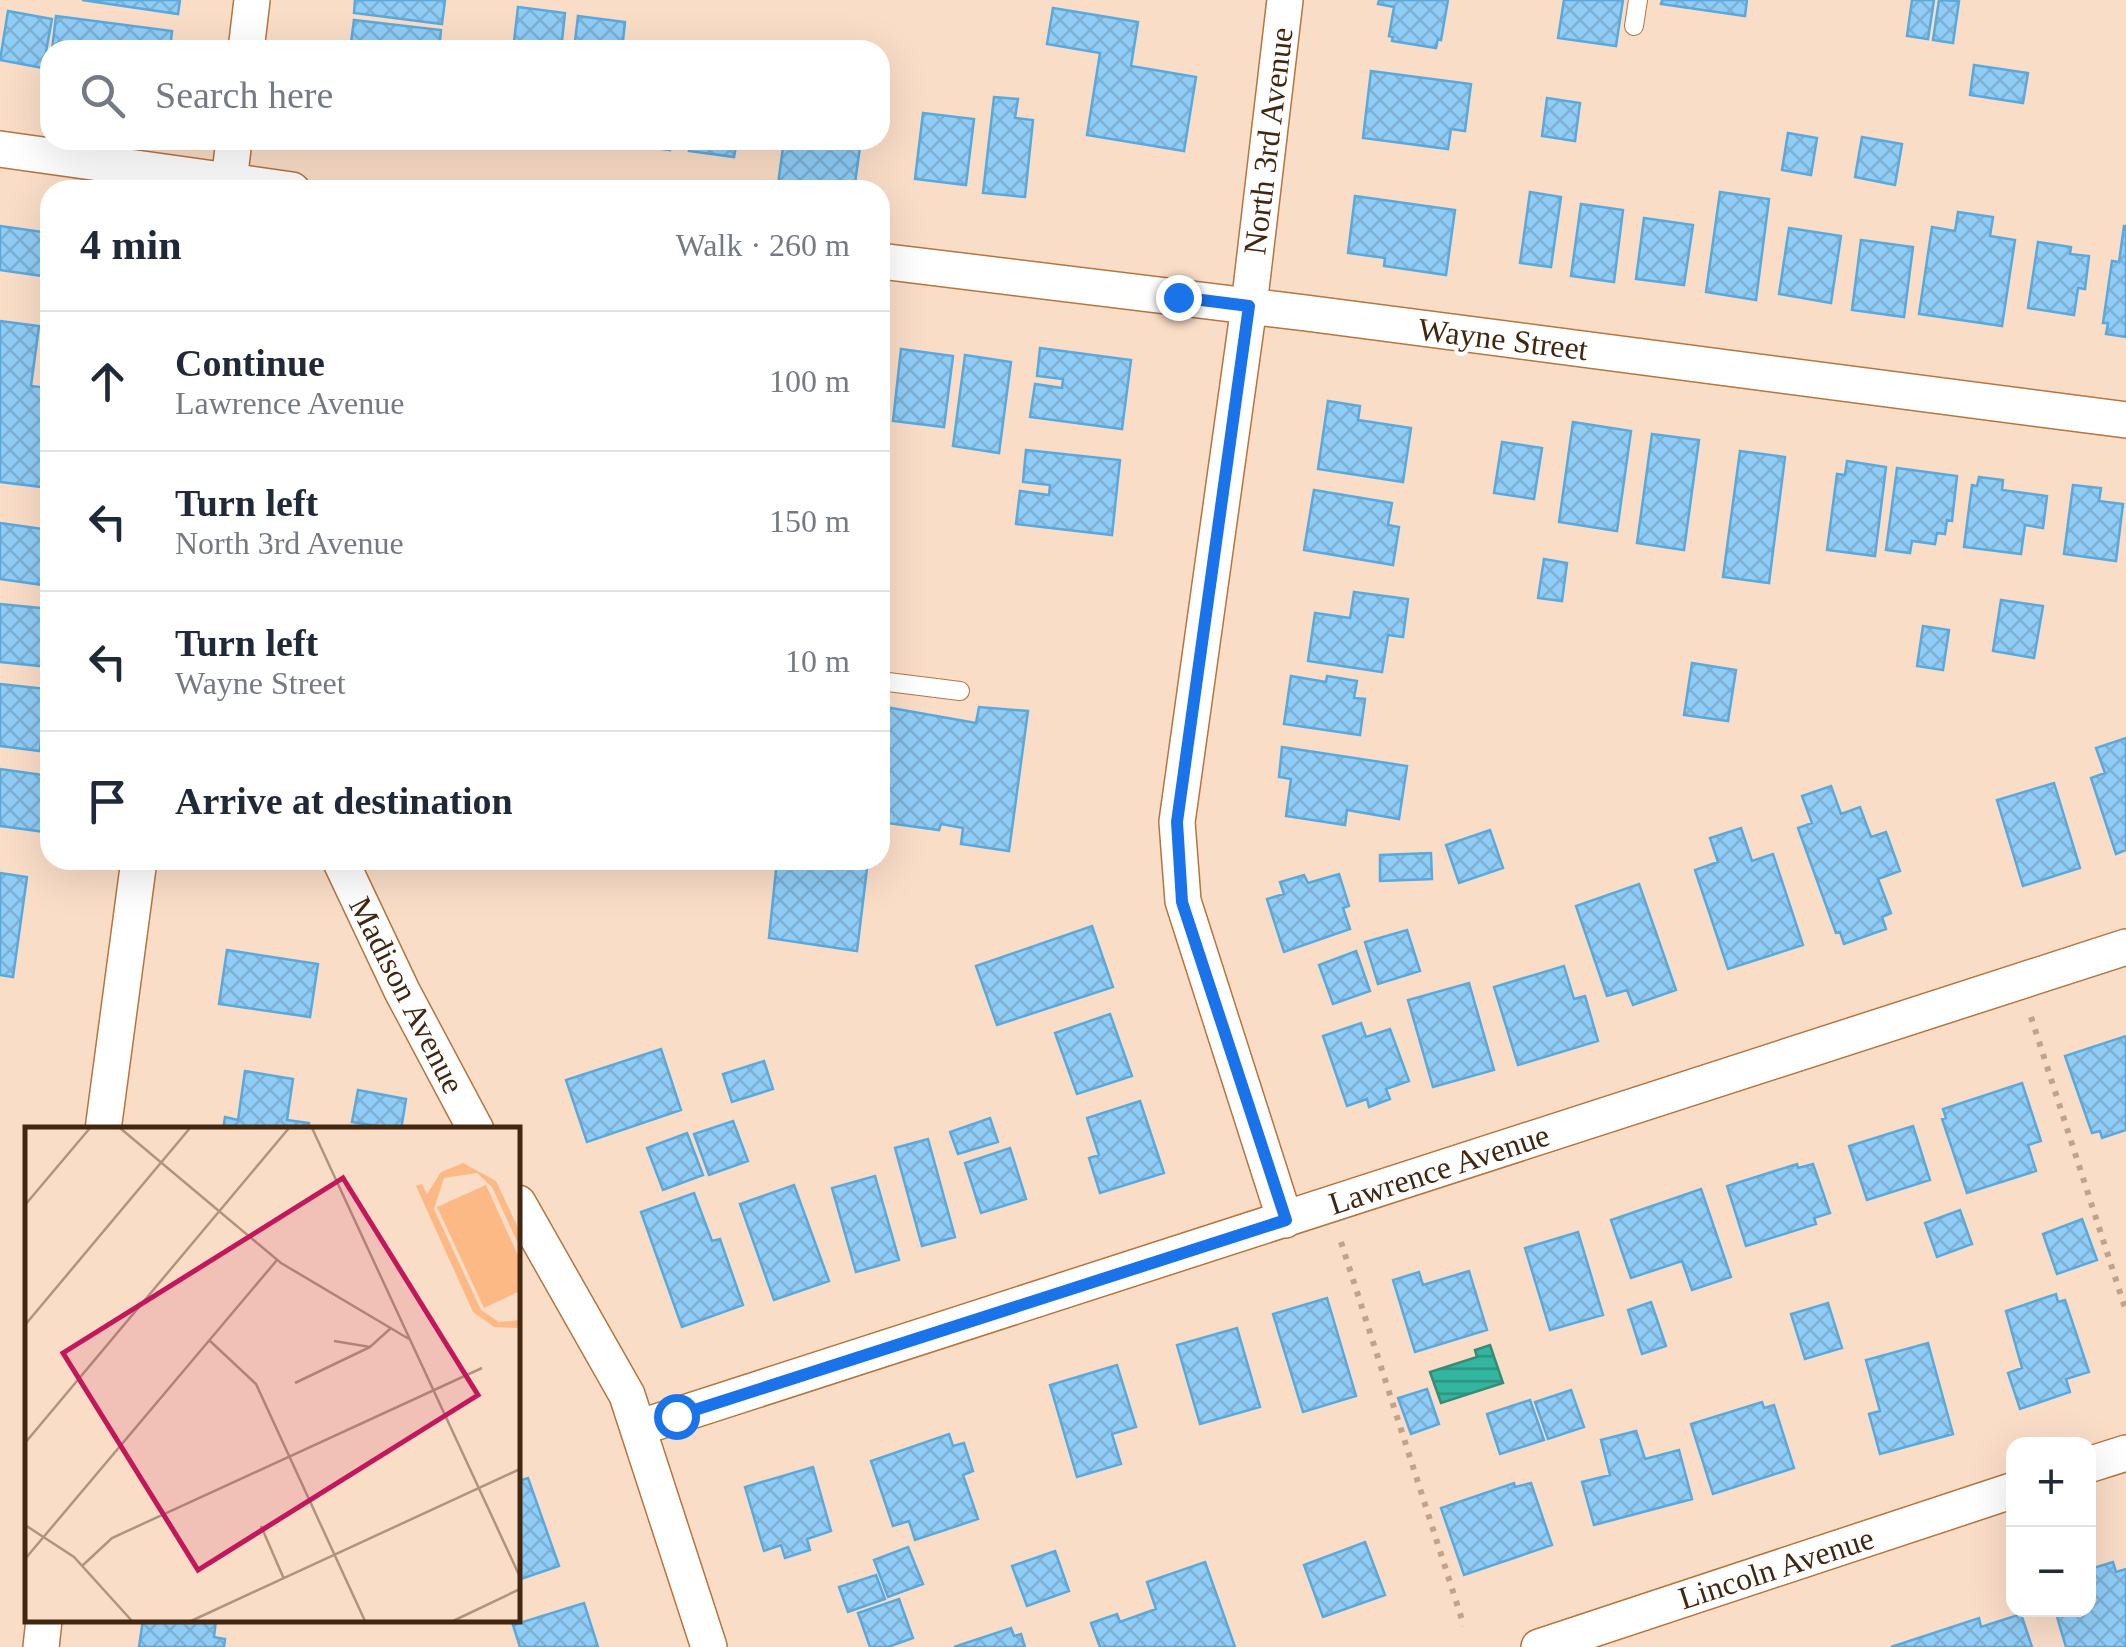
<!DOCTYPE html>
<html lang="en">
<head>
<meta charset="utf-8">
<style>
  :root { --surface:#fff; --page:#f2f2f3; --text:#1f2937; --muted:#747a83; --line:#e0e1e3 }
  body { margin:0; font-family:Georgia,serif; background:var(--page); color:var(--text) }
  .controls { position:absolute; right:30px; bottom:30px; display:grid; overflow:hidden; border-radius:20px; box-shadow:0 10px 40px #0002 }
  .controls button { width:90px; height:90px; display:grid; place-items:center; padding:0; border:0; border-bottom:2px solid var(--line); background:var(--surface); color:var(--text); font:50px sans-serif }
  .stop { position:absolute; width:30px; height:30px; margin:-22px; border:8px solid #1a73e8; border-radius:50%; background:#fff }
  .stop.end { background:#1a73e8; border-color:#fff; box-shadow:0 2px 10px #0008 }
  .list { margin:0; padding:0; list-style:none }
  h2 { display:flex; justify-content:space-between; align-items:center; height:130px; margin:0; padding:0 40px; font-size:42px }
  h2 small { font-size:32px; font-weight:400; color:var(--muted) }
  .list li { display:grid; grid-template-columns:65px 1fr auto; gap:30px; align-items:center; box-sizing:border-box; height:140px; padding:0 40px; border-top:2px solid var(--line) }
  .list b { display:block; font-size:38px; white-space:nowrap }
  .list p { margin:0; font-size:32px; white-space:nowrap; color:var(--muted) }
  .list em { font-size:32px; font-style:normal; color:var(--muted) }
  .icon { flex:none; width:55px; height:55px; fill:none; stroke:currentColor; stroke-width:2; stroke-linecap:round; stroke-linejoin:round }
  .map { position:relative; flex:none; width:2126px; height:1647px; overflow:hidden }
  .search { position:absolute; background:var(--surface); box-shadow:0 10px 40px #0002; left:40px; top:40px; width:850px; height:110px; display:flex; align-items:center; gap:25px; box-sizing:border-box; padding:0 35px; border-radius:30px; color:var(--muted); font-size:38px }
  .panel { position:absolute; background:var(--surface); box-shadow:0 10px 40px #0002; left:40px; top:180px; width:850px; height:690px; border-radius:30px }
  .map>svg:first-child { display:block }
</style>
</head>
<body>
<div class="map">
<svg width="2126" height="1647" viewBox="0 0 2126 1647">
  <defs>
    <pattern id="water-rules" width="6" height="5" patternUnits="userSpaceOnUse" patternTransform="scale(2.5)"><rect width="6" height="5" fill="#33b6a0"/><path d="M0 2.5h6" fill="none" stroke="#2d9481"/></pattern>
    <pattern id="building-cross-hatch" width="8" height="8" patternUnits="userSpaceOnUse" patternTransform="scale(2.5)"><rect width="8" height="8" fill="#8fcdf7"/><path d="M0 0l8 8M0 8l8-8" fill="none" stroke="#7db0d3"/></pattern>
  </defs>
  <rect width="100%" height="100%" fill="#faddc7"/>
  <path fill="url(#water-rules)" stroke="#388b75" stroke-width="2.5" d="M1490 1345 1503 1383 1441 1403 1430 1372 1477 1357 1475 1350Z"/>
  <path fill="url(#building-cross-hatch)" stroke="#5aa9dc" stroke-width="2.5" d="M82 0H180L178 14Z
    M355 0H445L442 24 354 13Z
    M1379 0H1448L1441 40 1438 39 1436 48 1392 41 1393 37 1389 36 1394 7 1378 4Z
    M1564 0H1623L1616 46 1558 38Z
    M1662 0H1747L1745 16 1661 4Z
    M1912 0H1934L1928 39 1907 36Z
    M1939 0 1959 1 1953 43 1933 40Z
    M518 7 565 13 561 50H513Z
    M1053 8 1138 22 1131 66 1196 77 1184 151 1087 135 1100 53 1047 44Z
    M8 11 52 19 43 68 0 60Z
    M56 16 172 31 170 50H52Z
    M578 16 625 22 622 50H574Z
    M354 20 441 30 439 50H350Z
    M1974 65 2028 73 2023 103 1970 95Z
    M1371 71 1471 84 1465 131 1451 129 1448 149 1363 138Z
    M994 97 1018 99 1015 118 1033 120 1025 197 983 193Z
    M1547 98 1580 103 1575 141 1542 136Z
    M923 113 974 119 966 185 915 179Z
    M1788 133 1817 138 1811 175 1782 170Z
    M1862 137 1902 144 1895 185 1855 177Z
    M616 140H671L670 150 616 143Z
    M691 140H737L734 157 689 151Z
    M784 140H861L854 190 778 184Z
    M1530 192 1561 197 1551 267 1520 263Z
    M1720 192 1769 199 1756 300 1706 292Z
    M1355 196 1455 210 1446 275 1384 266 1385 258 1348 253Z
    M1581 204 1623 210 1614 282 1571 276Z
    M1958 212 1993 217 1990 236 2015 240 2002 326 1919 314 1932 227 1955 231Z
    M1644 218 1693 225 1684 285 1636 279Z
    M0 226 50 233V304H45L49 277 0 270Z
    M2124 226H2126V337L2106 334 2108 323H2103L2112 261 2119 262Z
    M1789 228 1841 236 1831 303 1779 294Z
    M1861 240 1913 247 1904 317 1852 310Z
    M2038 242 2071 247 2070 254 2089 256 2085 289 2078 288 2074 315 2028 308Z
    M0 321 39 326 31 386 49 388 44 434 50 435V488L0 482Z
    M1040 348 1131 360 1122 429 1030 417 1035 384 1062 388 1063 379 1037 376Z
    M901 349 953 356 944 427 893 421Z
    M965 355 1011 362 999 453 953 446Z
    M1328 401 1360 406 1358 420 1411 428 1403 482 1318 469Z
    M1573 422 1631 431 1617 531 1559 522Z
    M1652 434 1699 440 1684 550 1637 543Z
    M1502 442 1542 448 1534 499 1494 493Z
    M1026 450 1120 460 1112 535 1016 524 1020 491 1049 495 1050 485 1023 482Z
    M1740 451 1785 457 1769 583 1723 577Z
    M1847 461 1886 467 1875 556 1827 550 1837 474 1845 475Z
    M1897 468 1957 476 1952 521 1947 520 1945 534 1937 533 1935 544 1912 541 1910 553 1886 550Z
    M1979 477 2003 480 2002 490 2047 496 2043 528 2025 525 2021 554 1964 547 1972 485 1977 486Z
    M2073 485 2101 488 2099 501 2123 504 2116 561 2064 554Z
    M1314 490 1392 503 1388 525 1399 527 1393 565 1304 550Z
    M0 523 50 530V586L0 579Z
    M1544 559 1567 563 1562 601 1538 598Z
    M1354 592 1408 599 1403 637 1388 635 1382 672 1308 661 1315 613 1350 618Z
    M2001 600 2043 606 2034 658 1993 651Z
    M0 604 50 609V667L0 662Z
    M1923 626 1949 630 1943 670 1917 666Z
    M1692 663 1736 670 1728 721 1684 715Z
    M1291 676 1326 682 1327 676 1357 681 1354 698 1365 699 1360 735 1284 724Z
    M0 684 47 689 40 751 0 746Z
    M880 706 976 723 979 707 1028 711 1009 851 961 844 963 828 941 824 939 830 880 822Z
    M2126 738V850L2116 854 2091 778 2105 773 2096 748Z
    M1282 747 1407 766 1399 819 1347 810 1345 825 1286 816 1291 779 1279 777Z
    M0 769 50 776 45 832 0 826Z
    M2054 783 2080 868 2023 886 1997 800Z
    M1831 786 1841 814 1860 807 1871 837 1886 832 1900 871 1878 879 1891 913 1882 917 1886 929 1844 944 1840 932 1836 933 1798 828 1812 823 1802 796Z
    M1741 828 1752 861 1773 854 1803 945 1728 969 1695 870 1718 862 1710 838Z
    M1490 830 1503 868 1459 883 1446 845Z
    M1431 853 1432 879 1380 881V855Z
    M777 860H868L857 951 769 938Z
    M0 873 27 877 13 977 0 975Z
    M1339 874 1349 906 1343 908 1350 929 1284 952 1267 899 1284 894 1280 882 1304 875 1308 883Z
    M1639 884 1676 990 1633 1005 1627 990 1607 996 1576 906Z
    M1092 926 1113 987 997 1025 976 966Z
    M1407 930 1420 971 1378 984 1365 942Z
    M227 950 318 964 310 1017 219 1004Z
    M1356 951 1370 991 1333 1004 1319 965Z
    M1564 966 1574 999 1585 996 1598 1041 1518 1065 1494 987Z
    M1469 983 1494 1070 1433 1087 1408 1000Z
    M1110 1014 1132 1076 1077 1094 1055 1033Z
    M1361 1023 1366 1037 1390 1029 1409 1081 1386 1089 1390 1099 1369 1107 1367 1099 1347 1106 1323 1036Z
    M2126 1036V1130L2102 1138 2100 1131 2092 1133 2065 1056Z
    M661 1049 681 1110 587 1142 566 1080Z
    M764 1061 773 1089 732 1102 723 1074Z
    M245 1071 293 1079 287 1120 309 1123 308 1130H223L225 1117 238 1120Z
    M2022 1083 2041 1141 2028 1145 2036 1171 1967 1193 1942 1119 1946 1118 1943 1109Z
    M358 1090 406 1099 401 1130 352 1122Z
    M1140 1101 1164 1173 1100 1193 1089 1158 1099 1155 1087 1118Z
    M990 1118 998 1142 958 1154 950 1132Z
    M733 1121 748 1161 709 1175 694 1134Z
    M1913 1126 1930 1180 1867 1200 1849 1146Z
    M687 1133 703 1175 663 1190 647 1148Z
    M928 1139 955 1237 922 1246 895 1148Z
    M1010 1148 1026 1199 981 1213 965 1163Z
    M1797 1164 1798 1168 1813 1164 1830 1213 1814 1218 1816 1224 1746 1246 1727 1186Z
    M875 1176 899 1260 856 1272 832 1188Z
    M794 1185 829 1281 774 1300 740 1204Z
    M1701 1189 1731 1277 1692 1290 1682 1261 1631 1278 1611 1220Z
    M694 1193 712 1241 720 1239 743 1305 682 1327 641 1212Z
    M1960 1210 1972 1244 1937 1257 1925 1223Z
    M2082 1219 2097 1260 2057 1274 2043 1234Z
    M1578 1232 1603 1315 1550 1330 1525 1248Z
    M1469 1271 1487 1330 1415 1352 1393 1280 1419 1272 1423 1285Z
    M2056 1294 2058 1302 2065 1300 2089 1372 2066 1379 2070 1392 2020 1409 2008 1373 2022 1368 2006 1311Z
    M1327 1298 1356 1396 1303 1412 1273 1314Z
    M1651 1302 1666 1346 1642 1354 1628 1310Z
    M1828 1303 1842 1348 1805 1359 1791 1314Z
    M1237 1328 1260 1407 1200 1424 1177 1345Z
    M1928 1343 1953 1434 1880 1454 1869 1414 1880 1411 1866 1360Z
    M1117 1365 1136 1427 1112 1434 1121 1464 1077 1477 1050 1385Z
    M1427 1389 1439 1424 1411 1434 1398 1398Z
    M1571 1390 1584 1427 1548 1439 1535 1402Z
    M1530 1400 1544 1440 1500 1454 1487 1414Z
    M1762 1402 1764 1408 1774 1405 1794 1468 1713 1494 1691 1424Z
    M1636 1431 1645 1459 1679 1450 1692 1499 1594 1525 1582 1482 1610 1475 1601 1440Z
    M949 1434 953 1446 964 1443 973 1471 963 1475 978 1519 915 1540 909 1521 893 1526 871 1461Z
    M813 1467 831 1531 807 1539 810 1550 785 1558 781 1545 764 1551 745 1487Z
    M528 1478 559 1566 518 1580V1481Z
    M1514 1483 1515 1487 1531 1483 1552 1545 1464 1575 1441 1508Z
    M1365 1542 1385 1595 1323 1617 1304 1565Z
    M908 1547 923 1584 888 1597 874 1560Z
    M1055 1551 1069 1591 1027 1606 1012 1566Z
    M1205 1562 1235 1647H1100L1091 1623 1117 1614 1120 1622 1156 1609 1147 1582Z
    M2113 1562 2116 1572 2126 1569V1647H2066L2055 1610H2088V1579L2093 1578 2090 1569Z
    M876 1575 885 1599 848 1612 839 1587Z
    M899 1599 913 1638 888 1647H870L858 1613Z
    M584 1603 598 1647H520L513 1625Z
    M2021 1614 2032 1647H1891L1979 1618 1981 1627Z
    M143 1620H216L214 1637 225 1639 224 1647H139Z
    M1011 1628 1014 1636 1021 1634 1025 1647H954Z"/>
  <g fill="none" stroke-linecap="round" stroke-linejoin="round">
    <defs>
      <path id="lane" d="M1634 26 1638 0
        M880 681 960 691"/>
      <path id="street" d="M1285 0 1249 306 1177 822 1183 901 1285 1220
        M246 50 252 0
        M0 149 292 190
        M228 190 234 140
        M880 261 1306 313 2126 420
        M340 860 402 991 476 1130
        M103 1130 139 860
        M518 1203 627 1395 709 1647
        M638 1428 2126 947
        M2088 1465 2126 1453
        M41 1647 44 1620
        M1539 1647 2014 1490"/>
    </defs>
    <use href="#lane" stroke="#b6753f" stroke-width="20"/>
    <use href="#street" stroke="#b6753f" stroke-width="38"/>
    <path stroke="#bfa38c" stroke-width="6" stroke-dasharray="5 8" stroke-linecap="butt" d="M2031 1017 2126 1311
      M1341 1242 1464 1626"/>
    <use href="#lane" stroke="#fff" stroke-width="18"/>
    <use href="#street" stroke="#fff" stroke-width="35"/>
  </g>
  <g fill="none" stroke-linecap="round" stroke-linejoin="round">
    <path stroke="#1a73e8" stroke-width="12" d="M676 1416 1286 1220 1182 902 1177 822 1249 306 1178 297"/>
  </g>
  <g text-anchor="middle" stroke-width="8" stroke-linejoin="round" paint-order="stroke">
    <g font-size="32" fill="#422710" stroke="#fff">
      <text transform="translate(1268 141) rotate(-83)" y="11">North 3rd Avenue</text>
      <text transform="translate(1503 339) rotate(7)" y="11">Wayne Street</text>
      <text transform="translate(407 995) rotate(63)" y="11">Madison Avenue</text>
      <text transform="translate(1439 1169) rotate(-18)" y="11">Lawrence Avenue</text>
      <text transform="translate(1776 1568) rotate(-18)" y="11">Lincoln Avenue</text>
    </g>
  </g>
  <g transform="translate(25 1127)">
    <rect width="495" height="495" fill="#faddc7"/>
    <path d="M438 36 471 54 495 105V121L467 60 452 46 419 51 409 82 456 183 474 195 495 193 492 201 469 200 448 185 391 59 397 57 402 67 416 45ZM461 58 495 133V164L459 181 412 80Z" fill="#fcb985"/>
    <path fill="none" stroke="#b0947e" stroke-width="2.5" d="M95 1 256 136 384 212M287 1 495 450M0 78 65 1M0 198 165 1M184 213 231 257 340 494M309 214 345 220 366 201M270 256 345 220M0 316 264 1M0 398 49 430 107 494M236 399 259 452M0 432 252 133M57 439 87 411 457 241M166 494 495 342M428 494 495 462"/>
    <path fill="#c2185b" fill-opacity="0.15" stroke="#c2185b" stroke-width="5" d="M318 51 453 268 173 443 38 226Z"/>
    <rect width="495" height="495" fill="none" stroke="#422710" stroke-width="5"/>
  </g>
</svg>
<div class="controls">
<button>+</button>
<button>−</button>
</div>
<div class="stop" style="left:676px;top:1416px"></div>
<div class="stop end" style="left:1178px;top:297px"></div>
<div class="search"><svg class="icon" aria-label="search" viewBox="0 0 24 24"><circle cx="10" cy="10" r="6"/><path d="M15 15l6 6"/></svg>Search here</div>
<section class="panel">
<h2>4 min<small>Walk · 260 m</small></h2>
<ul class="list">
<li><svg class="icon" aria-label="ahead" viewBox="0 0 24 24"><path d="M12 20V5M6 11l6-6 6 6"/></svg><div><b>Continue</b><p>Lawrence Avenue</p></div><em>100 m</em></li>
<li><svg class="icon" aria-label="left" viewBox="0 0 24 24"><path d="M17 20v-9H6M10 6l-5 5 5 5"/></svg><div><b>Turn left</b><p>North 3rd Avenue</p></div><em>150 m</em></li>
<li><svg class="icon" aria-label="left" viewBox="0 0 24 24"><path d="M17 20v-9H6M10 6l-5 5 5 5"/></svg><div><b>Turn left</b><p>Wayne Street</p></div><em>10 m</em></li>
<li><svg class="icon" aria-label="arrive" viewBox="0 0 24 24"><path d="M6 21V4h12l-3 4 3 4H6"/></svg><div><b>Arrive at destination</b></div></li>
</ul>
</section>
</div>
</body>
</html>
